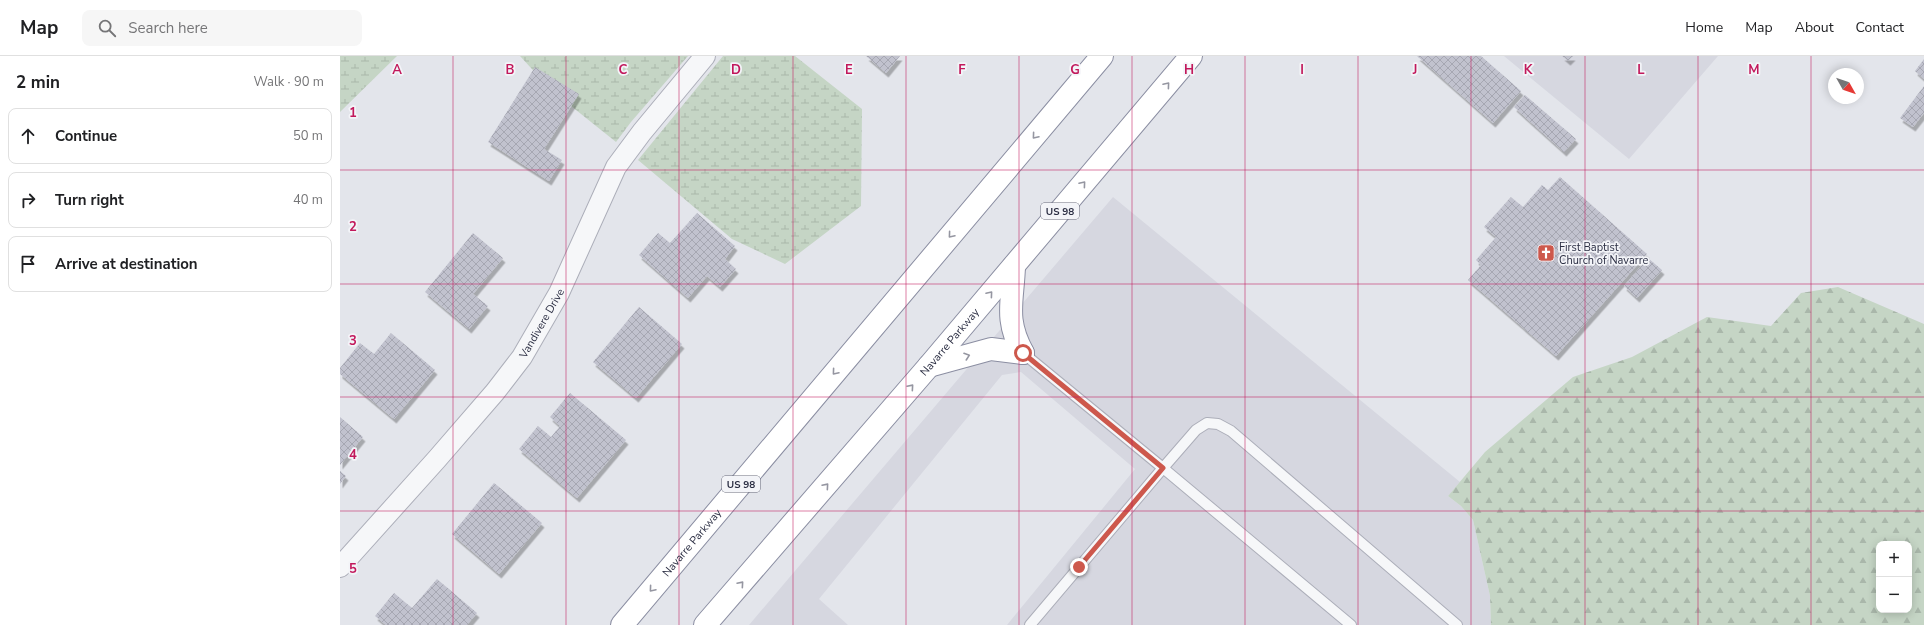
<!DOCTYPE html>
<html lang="en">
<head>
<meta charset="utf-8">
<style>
  :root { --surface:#fff; --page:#f6f6f6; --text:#202124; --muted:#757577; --line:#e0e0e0 }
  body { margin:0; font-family:"Nunito Sans",sans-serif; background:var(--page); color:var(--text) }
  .controls { position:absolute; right:12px; bottom:12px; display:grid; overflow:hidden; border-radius:8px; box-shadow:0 2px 10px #0003 }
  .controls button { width:36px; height:36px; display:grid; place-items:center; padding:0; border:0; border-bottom:1px solid var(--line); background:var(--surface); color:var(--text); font:20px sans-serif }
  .compass { position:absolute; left:1488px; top:12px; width:36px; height:36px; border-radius:50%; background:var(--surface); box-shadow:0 2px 10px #0003; rotate:130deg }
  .stop { position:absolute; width:12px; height:12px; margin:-9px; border:3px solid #cd584c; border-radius:50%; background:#fff }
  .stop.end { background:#cd584c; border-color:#fff; box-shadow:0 1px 4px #0008 }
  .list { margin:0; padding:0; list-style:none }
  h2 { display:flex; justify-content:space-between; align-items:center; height:52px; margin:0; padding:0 16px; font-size:17px }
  h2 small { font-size:13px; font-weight:400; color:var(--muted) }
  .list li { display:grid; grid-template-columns:26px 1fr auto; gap:12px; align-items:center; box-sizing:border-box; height:56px; margin:0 8px 8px; padding:0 8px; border:1px solid var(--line); border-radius:8px }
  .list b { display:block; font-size:15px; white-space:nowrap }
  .list em { font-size:13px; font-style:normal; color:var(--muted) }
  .icon { flex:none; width:22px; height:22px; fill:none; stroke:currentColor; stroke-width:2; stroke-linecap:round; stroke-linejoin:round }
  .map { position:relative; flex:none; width:1584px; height:569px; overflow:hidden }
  header { display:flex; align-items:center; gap:24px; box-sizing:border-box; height:56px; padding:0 20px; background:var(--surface); border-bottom:1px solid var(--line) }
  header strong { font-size:19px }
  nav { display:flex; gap:22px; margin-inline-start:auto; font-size:14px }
  .search { width:280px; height:36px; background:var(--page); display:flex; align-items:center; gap:10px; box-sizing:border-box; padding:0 14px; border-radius:8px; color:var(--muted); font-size:15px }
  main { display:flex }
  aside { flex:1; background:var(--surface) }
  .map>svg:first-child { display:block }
</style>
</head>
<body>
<header>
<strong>Map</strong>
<div class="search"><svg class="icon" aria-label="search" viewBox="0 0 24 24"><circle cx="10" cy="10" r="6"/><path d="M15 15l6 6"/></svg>Search here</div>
<nav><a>Home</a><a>Map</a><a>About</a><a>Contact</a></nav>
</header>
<main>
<aside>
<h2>2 min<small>Walk · 90 m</small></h2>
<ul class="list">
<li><svg class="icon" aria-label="ahead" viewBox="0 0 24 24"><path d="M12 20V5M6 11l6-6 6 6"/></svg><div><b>Continue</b></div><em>50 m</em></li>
<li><svg class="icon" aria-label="right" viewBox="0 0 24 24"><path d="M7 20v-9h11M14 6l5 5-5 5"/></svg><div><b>Turn right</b></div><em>40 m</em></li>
<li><svg class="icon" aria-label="arrive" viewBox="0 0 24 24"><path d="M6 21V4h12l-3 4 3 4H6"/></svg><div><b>Arrive at destination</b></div></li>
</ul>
</aside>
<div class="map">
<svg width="1584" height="569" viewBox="0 0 1584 569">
  <defs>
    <pattern id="forest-firs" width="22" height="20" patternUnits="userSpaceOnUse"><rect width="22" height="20" fill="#c5d5c5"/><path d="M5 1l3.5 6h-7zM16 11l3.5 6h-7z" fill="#a9b7aa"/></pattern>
    <pattern id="wetland-marsh" width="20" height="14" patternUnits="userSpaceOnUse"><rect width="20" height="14" fill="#c5d5c5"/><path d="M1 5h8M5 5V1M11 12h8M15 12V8" fill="none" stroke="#a9b7aa"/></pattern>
    <pattern id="building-cross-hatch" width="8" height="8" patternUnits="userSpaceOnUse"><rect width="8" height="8" fill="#c1c2ce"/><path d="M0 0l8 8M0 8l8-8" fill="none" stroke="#a6a7b2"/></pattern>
    <filter id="shadow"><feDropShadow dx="2.5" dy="4.5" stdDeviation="0" flood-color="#0004"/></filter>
  </defs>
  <rect width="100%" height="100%" fill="#e3e5eb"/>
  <path fill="#d6d7e0" d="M1164 0H1378L1289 103Z
    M773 141 1120 426 1108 440 1121 450 1133 464 1150 540 1151 569H667L795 413 681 316 662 319 479 543 508 569H409Z"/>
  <path fill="url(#forest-firs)" fill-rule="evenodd" d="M1498 231 1584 268V569H1151L1150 540 1133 464 1121 450 1108 440 1145 396 1233 321 1292 301 1367 261 1431 270 1461 237ZM1539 488H1569V554H1539Z"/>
  <path fill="url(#wetland-marsh)" d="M0 0H57L0 56Z
    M180 0H348L291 66 276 86 211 34Z
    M383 0H455L522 53 521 150 445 208 392 183 298 104Z"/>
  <path fill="url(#building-cross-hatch)" filter="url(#shadow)" d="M526 0H560L546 17Z
    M1077 0H1141L1181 35 1153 67Z
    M1222 0H1233L1228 5Z
    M1584 3V23L1575 15Z
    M195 11 239 38 204 93 222 104 209 125 148 86Z
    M1584 30V57L1573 71 1560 62Z
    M1185 39 1236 83 1224 96 1174 51Z
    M1220 121 1307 198 1216 300 1128 224 1141 209 1136 204 1156 181 1144 171 1171 141 1183 151 1202 129 1208 134Z
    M357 157 395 190 385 203 396 213 380 231 367 220 348 242 299 199 318 177 330 187Z
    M133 177 163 202 133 238 148 250 129 273 85 236Z
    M1308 202 1322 214 1297 242 1284 230Z
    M299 251 342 288 296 342 253 306Z
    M51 277 95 314 54 363 0 318V312L20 287 34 298Z
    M230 337 286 384 237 442 179 393 198 370 211 381 220 370 210 361Z
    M0 361 23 381 0 409Z
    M0 415 6 420 0 428Z
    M154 427 202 467 159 518 112 478Z
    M97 523 137 557 127 569H46L35 560 54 537 72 552Z"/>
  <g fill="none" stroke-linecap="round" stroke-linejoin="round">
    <defs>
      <path id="service" d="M683 297 823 412 856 374 867 367 878 368 891 375 1117 569
        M690 569 823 412 1011 569"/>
      <g id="minor">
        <path id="s1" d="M0 511 97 403 155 336 182 301 219 237 276 111 302 76 365 0"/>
      </g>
      <g id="trunk">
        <path d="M674 210C673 245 664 263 683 297"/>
        <path d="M589 310 651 293 683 297"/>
        <path id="s2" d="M282 569 762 0"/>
        <path id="s3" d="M365 569 589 310 851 0"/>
      </g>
    </defs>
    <use href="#service" stroke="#acaeb9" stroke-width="12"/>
    <use href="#minor" stroke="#acaeb9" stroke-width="22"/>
    <use href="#trunk" stroke="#8b8ea2" stroke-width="24"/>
    <use href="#service" stroke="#f6f7f9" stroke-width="10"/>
    <use href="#minor" stroke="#f6f7f9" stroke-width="20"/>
    <use href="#trunk" stroke="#fff" stroke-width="22"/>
  </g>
  <defs><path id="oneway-chevron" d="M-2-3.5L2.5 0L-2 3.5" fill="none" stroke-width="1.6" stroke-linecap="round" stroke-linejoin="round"/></defs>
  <g stroke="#9596a1">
    <use href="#oneway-chevron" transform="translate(827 29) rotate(-50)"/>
    <use href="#oneway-chevron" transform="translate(695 80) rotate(130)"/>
    <use href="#oneway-chevron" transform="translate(743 128) rotate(-50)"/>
    <use href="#oneway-chevron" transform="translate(611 179) rotate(130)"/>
    <use href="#oneway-chevron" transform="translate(650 238) rotate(-50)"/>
    <use href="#oneway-chevron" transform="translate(627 300) rotate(-19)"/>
    <use href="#oneway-chevron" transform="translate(495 316) rotate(130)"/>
    <use href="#oneway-chevron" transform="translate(571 331) rotate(-49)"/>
    <use href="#oneway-chevron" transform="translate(486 430) rotate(-49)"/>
    <use href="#oneway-chevron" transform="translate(401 528) rotate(-49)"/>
    <use href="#oneway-chevron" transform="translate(312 533) rotate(130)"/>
  </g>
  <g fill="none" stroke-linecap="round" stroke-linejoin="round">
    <path stroke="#cd584c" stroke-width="5" d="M683 297 823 412 739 511"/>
  </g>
  <path fill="none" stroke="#c2185b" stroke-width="1" stroke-opacity="0.55" d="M113 0V569M226 0V569M339 0V569M453 0V569M566 0V569M679 0V569M792 0V569M905 0V569M1018 0V569M1131 0V569M1245 0V569M1358 0V569M1471 0V569M0 114H1584M0 228H1584M0 341H1584M0 455H1584"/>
  <defs>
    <symbol id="church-square" viewBox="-11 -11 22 22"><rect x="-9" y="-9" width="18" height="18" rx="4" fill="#cd584c" stroke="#f3f4f8"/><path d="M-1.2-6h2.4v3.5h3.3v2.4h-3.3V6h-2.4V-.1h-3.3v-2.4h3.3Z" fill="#fff"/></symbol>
  </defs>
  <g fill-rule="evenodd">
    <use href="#church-square" x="1196" y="187" width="20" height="20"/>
  </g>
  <g text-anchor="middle" stroke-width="3.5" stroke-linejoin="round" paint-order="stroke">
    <g fill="#f3f4f8" stroke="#676979" stroke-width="1">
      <rect x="701" y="147" width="38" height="16" rx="3"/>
      <rect x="382" y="420" width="38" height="16" rx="3"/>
    </g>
    <g font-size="10" font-weight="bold" fill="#2b2e43">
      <text x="720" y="159">US 98</text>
      <text x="401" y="432">US 98</text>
    </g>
    <g font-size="11" fill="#2b2e43" stroke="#f3f4f8" text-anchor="start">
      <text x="1219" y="195">First Baptist<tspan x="1219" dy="13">Church of Navarre</tspan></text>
    </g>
    <g font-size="11" fill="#2b2e43" stroke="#f3f4f8">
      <text dy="4" stroke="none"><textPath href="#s1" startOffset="317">Vandivere Drive</textPath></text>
      <text dy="4" stroke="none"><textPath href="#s3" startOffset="374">Navarre Parkway</textPath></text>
      <text dy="4" stroke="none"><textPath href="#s2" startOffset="108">Navarre Parkway</textPath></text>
    </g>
  </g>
  <g font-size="13" text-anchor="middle" font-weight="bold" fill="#c2185b" stroke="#f3f4f8" stroke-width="3.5" stroke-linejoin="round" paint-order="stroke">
    <text x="57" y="18">A</text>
    <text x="170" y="18">B</text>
    <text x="283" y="18">C</text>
    <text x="396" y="18">D</text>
    <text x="509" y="18">E</text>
    <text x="622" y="18">F</text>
    <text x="735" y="18">G</text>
    <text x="849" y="18">H</text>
    <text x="962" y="18">I</text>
    <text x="1075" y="18">J</text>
    <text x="1188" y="18">K</text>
    <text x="1301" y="18">L</text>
    <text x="1414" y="18">M</text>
    <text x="13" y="61">1</text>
    <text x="13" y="175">2</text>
    <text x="13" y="289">3</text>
    <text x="13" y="403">4</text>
    <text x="13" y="517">5</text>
  </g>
</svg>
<div class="controls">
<button>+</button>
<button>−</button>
</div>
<svg class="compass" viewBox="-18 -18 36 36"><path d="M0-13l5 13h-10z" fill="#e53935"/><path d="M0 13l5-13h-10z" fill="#757577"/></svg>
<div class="stop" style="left:683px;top:297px"></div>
<div class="stop end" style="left:739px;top:511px"></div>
</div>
</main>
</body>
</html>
